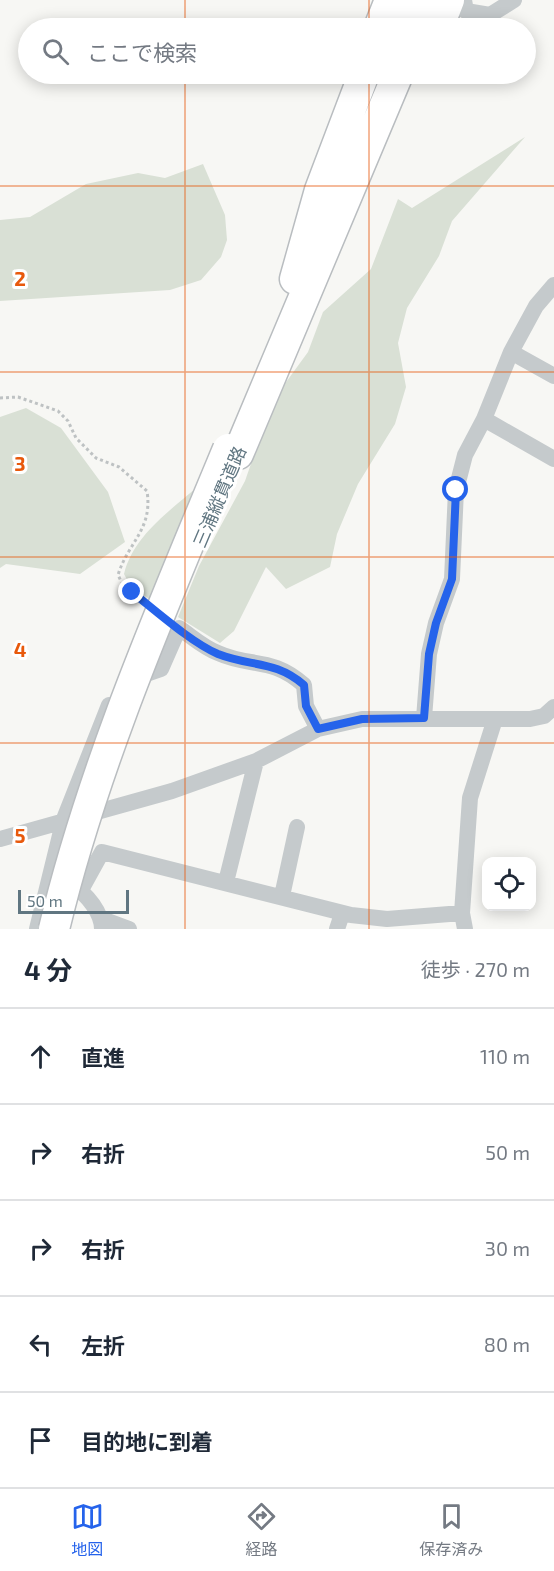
<!DOCTYPE html>
<html lang="ja">
<head>
<meta charset="utf-8">
<style>
  :root { --surface:#fff; --page:#f2f2f3; --text:#1f2937; --muted:#747a83; --line:#e0e1e3; --accent:#2563eb }
  body { margin:0; font-family:"Exo 2","Noto Sans JP",sans-serif; background:var(--page); color:var(--text) }
  .controls { position:absolute; right:18px; bottom:18px; display:grid; overflow:hidden; border-radius:12px; box-shadow:0 3px 15px #0003 }
  .controls button { width:54px; height:54px; display:grid; place-items:center; padding:0; border:0; border-bottom:2px solid var(--line); background:var(--surface); color:var(--text); font:30px sans-serif }
  .scale { position:absolute; left:18px; bottom:15px; width:111px; box-sizing:border-box; padding-left:6px; border:3px solid #607681; border-top:0; font-size:16px; line-height:21px; white-space:nowrap; color:#607681; -webkit-text-stroke:4px #fff; paint-order:stroke }
  .stop { position:absolute; width:18px; height:18px; margin:-14px; border:4px solid #2563eb; border-radius:50%; background:#fff }
  .stop.end { background:#2563eb; border-color:#fff; box-shadow:0 2px 6px #0008 }
  .list { margin:0; padding:0; list-style:none }
  h2 { display:flex; justify-content:space-between; align-items:center; height:78px; margin:0; padding:0 24px; font-size:26px }
  h2 small { font-size:20px; font-weight:400; color:var(--muted) }
  .list li { display:grid; grid-template-columns:39px 1fr auto; gap:18px; align-items:center; box-sizing:border-box; height:96px; padding:0 24px; border-top:2px solid var(--line) }
  .list b { display:block; font-size:22px; white-space:nowrap }
  .list em { font-size:20px; font-style:normal; color:var(--muted) }
  .icon { flex:none; width:33px; height:33px; fill:none; stroke:currentColor; stroke-width:2; stroke-linecap:round; stroke-linejoin:round }
  .map { position:relative; flex:none; width:554px; height:929px; overflow:hidden }
  .search { position:absolute; background:var(--surface); box-shadow:0 3px 15px #0003; left:18px; right:18px; top:18px; height:66px; display:flex; align-items:center; gap:15px; box-sizing:border-box; padding:0 21px; border-radius:33px; color:var(--muted); font-size:22px }
  .sheet { height:558px; background:var(--surface) }
  nav { display:flex; justify-content:space-around; align-items:center; box-sizing:border-box; height:84px; border-top:2px solid var(--line); background:var(--surface); font-size:16px; color:var(--muted) }
  nav a { display:grid; justify-items:center; gap:3px }
  nav .on { color:var(--accent) }
  .map>svg:first-child { display:block }
</style>
</head>
<body>
<div class="map">
<svg width="554" height="929" viewBox="0 0 554 929">
  <rect width="100%" height="100%" fill="#f7f7f4"/>
  <path fill="#d9e0d5" d="M525 137 452 221 439 256 407 308 398 343 406 387 395 424 358 484 337 534 330 567 286 589 266 567 234 631 220 643 178 617 199 566 245 481 273 400 308 352 323 312 371 269 398 199 412 208Z
    M203 164 225 215 227 240 221 257 201 280 170 290 0 301V220L30 217 86 184 138 173 165 178Z
    M26 408 61 428 108 492 125 542 80 574 6 564 0 568V417Z
    M195 489 154 602 131 587 124 574C133 537 168 512 195 489Z"/>
  <g fill="none" stroke-linecap="round" stroke-linejoin="round">
    <defs>
      <path id="motorway" d="M379 28 390 0
        M406 28 418 0
        M438 28 449 0
        M295 279 320 190 364 74
        M238 454 398 74"/>
    </defs>
    <use href="#motorway" stroke="#b9bdc0" stroke-width="33"/>
    <path stroke="#bec2c3" stroke-width="3" stroke-dasharray="3 3" stroke-linecap="butt" d="M0 398 18 397 58 411 68 421 76 438 96 458 119 467 147 491C153 530 128 542 118 575L123 585 141 600"/>
    <path stroke="#c5cacc" stroke-width="16" d="M464 0 466 11 490 15 514 0
      M511 352 554 376
      M484 419 554 459
      M132 679 161 669 179 628C191 636 204 648 218 653 251 668 271 656 304 685L306 706 318 729
      M424 718 429 654 436 623 452 579 456 490 465 455 484 419 511 352 536 306 554 285
      M0 839 172 791 256 761 318 729 362 719H530L544 716 554 707
      M226 882 256 761
      M73 886C87 894 102 913 102 929
      M81 890 102 852 351 915 387 919 462 913
      M282 896 297 827
      M102 919 129 929
      M37 929 64 819 109 705
      M337 929 342 914
      M465 929 462 913 470 798 495 719"/>
    <use href="#motorway" stroke="#fff" stroke-width="30"/>
    <defs>
      <path id="motorway-bridge" d="M54 929C94 763 163 606 228 449"/>
    </defs>
    <use href="#motorway-bridge" stroke="#b9bdc0" stroke-width="33" stroke-linecap="butt"/>
    <use href="#motorway-bridge" stroke="#fff" stroke-width="30"/>
  </g>
  <g fill="none" stroke-linecap="round" stroke-linejoin="round">
    <path stroke="#2563eb" stroke-width="8" d="M132 592C156 611 192 643 218 654 251 667 275 660 304 685L306 706 318 729 362 719 424 718 429 654 436 623 452 579 456 490"/>
  </g>
  <path fill="none" stroke="#e8590c" stroke-width="1.5" stroke-opacity="0.55" d="M185 0V28M369 0V28M185 74V929M369 74V929M0 186H554M0 372H554M0 557H554M0 743H554"/>
  <g text-anchor="middle" stroke-width="6" stroke-linejoin="round" paint-order="stroke">
    <g font-size="18" fill="#607681" stroke="#fff">
      <text transform="translate(220 497) rotate(-67)" y="6">三浦縦貫道路</text>
    </g>
  </g>
  <g font-size="20" text-anchor="middle" font-weight="bold" fill="#e8590c" stroke="#fff" stroke-width="6" stroke-linejoin="round" paint-order="stroke">
    <text x="20" y="286">2</text>
    <text x="20" y="471">3</text>
    <text x="20" y="657">4</text>
    <text x="20" y="843">5</text>
  </g>
</svg>
<div class="controls">
<button><svg class="icon" aria-label="locate" viewBox="0 0 24 24"><circle cx="12" cy="12" r="6"/><path d="M12 2v4M12 18v4M2 12h4M18 12h4"/></svg></button>
</div>
<div class="scale">50 m</div>
<div class="stop" style="left:456px;top:490px"></div>
<div class="stop end" style="left:132px;top:592px"></div>
<div class="search"><svg class="icon" aria-label="search" viewBox="0 0 24 24"><circle cx="10" cy="10" r="6"/><path d="M15 15l6 6"/></svg>ここで検索</div>
</div>
<section class="sheet">
<h2>4 分<small>徒歩 · 270 m</small></h2>
<ul class="list">
<li><svg class="icon" aria-label="ahead" viewBox="0 0 24 24"><path d="M12 20V5M6 11l6-6 6 6"/></svg><div><b>直進</b></div><em>110 m</em></li>
<li><svg class="icon" aria-label="right" viewBox="0 0 24 24"><path d="M7 20v-9h11M14 6l5 5-5 5"/></svg><div><b>右折</b></div><em>50 m</em></li>
<li><svg class="icon" aria-label="right" viewBox="0 0 24 24"><path d="M7 20v-9h11M14 6l5 5-5 5"/></svg><div><b>右折</b></div><em>30 m</em></li>
<li><svg class="icon" aria-label="left" viewBox="0 0 24 24"><path d="M17 20v-9H6M10 6l-5 5 5 5"/></svg><div><b>左折</b></div><em>80 m</em></li>
<li><svg class="icon" aria-label="arrive" viewBox="0 0 24 24"><path d="M6 21V4h12l-3 4 3 4H6"/></svg><div><b>目的地に到着</b></div></li>
</ul>
</section>
<nav>
<a class="on"><svg class="icon" aria-label="map" viewBox="0 0 24 24"><path d="M3 6l6-2 6 2 6-2v14l-6 2-6-2-6 2zM9 4v14M15 6v14"/></svg>地図</a>
<a><svg class="icon" aria-label="directions" viewBox="0 0 24 24"><path d="M12 3l9 9-9 9-9-9zM9 14v-3h6M13 9l2 2-2 2"/></svg>経路</a>
<a><svg class="icon" aria-label="saved" viewBox="0 0 24 24"><path d="M7 4h10v16l-5-4-5 4z"/></svg>保存済み</a>
</nav>
</body>
</html>
